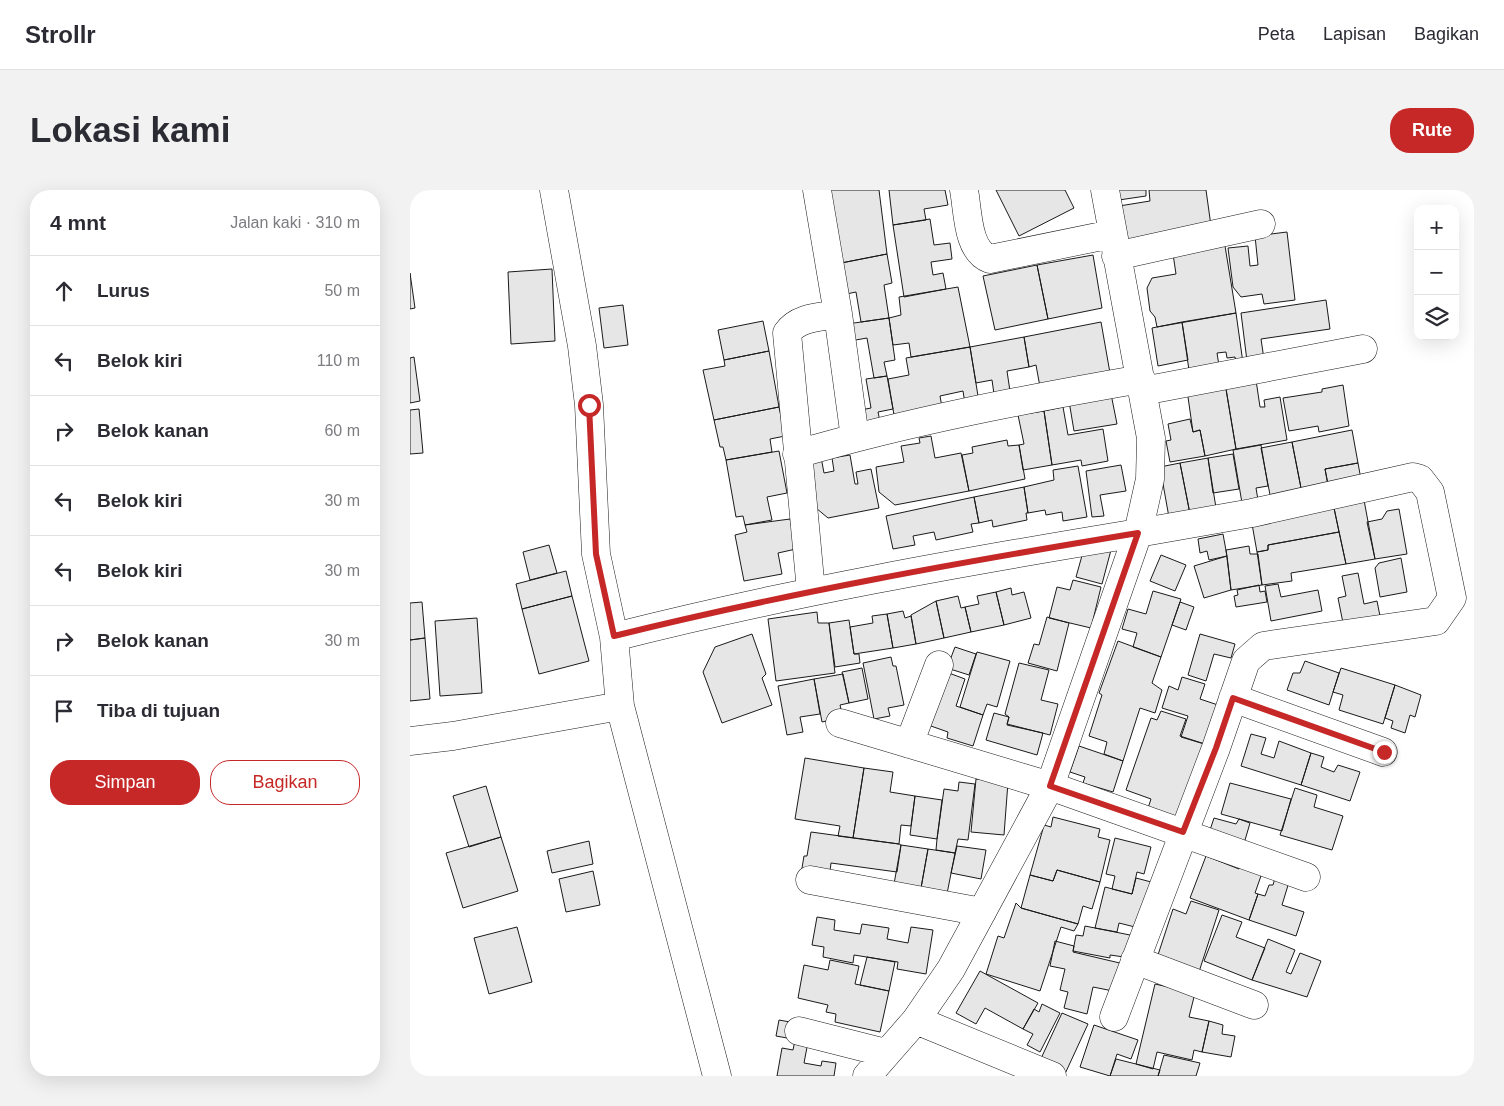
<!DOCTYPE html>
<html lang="id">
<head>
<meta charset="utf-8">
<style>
  :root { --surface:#fff; --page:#f2f2f3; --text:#2b2b33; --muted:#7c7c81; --line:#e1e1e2; --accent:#c62828 }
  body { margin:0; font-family:Helvetica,sans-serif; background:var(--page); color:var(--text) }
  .controls { position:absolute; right:15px; top:15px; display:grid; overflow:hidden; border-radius:10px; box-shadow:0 5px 20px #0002 }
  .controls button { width:45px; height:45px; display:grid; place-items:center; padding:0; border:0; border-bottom:1px solid var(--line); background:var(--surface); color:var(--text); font:25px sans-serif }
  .stop { position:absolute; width:15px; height:15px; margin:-11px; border:4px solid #c62828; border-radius:50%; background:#fff }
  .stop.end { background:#c62828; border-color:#fff; box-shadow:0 1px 5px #0008 }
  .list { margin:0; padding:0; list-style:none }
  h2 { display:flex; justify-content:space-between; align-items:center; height:65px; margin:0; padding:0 20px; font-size:21px }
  h2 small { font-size:16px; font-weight:400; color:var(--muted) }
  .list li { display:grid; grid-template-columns:32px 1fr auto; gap:15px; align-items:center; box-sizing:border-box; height:70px; padding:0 20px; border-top:1px solid var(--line) }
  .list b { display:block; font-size:19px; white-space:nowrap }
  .list em { font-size:16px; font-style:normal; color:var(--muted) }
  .actions { display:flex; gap:10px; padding:15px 20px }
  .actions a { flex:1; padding:11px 0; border:1px solid var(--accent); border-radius:20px; text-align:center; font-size:18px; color:var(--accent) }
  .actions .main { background:var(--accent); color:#fff }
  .icon { flex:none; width:28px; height:28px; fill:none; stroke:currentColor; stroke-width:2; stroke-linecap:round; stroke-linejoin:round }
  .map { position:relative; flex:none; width:1064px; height:886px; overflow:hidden; border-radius:20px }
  header { display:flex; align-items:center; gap:30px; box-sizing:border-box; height:70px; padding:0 25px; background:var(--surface); border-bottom:1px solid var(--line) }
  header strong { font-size:24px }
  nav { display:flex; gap:28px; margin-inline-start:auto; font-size:18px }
  .intro { display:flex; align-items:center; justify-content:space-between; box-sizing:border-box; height:120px; padding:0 30px }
  h1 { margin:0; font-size:35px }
  .button { padding:12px 22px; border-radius:20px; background:var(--accent); color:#fff; font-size:18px; font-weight:700 }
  main { display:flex; gap:30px; padding:0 30px }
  aside { flex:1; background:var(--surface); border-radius:20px; box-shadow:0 5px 20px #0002 }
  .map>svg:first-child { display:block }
</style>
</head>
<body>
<header>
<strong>Strollr</strong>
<nav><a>Peta</a><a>Lapisan</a><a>Bagikan</a></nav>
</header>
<div class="intro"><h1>Lokasi kami</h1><a class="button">Rute</a></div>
<main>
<aside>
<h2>4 mnt<small>Jalan kaki · 310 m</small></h2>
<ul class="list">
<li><svg class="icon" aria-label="ahead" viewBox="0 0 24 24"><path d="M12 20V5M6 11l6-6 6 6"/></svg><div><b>Lurus</b></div><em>50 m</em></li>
<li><svg class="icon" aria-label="left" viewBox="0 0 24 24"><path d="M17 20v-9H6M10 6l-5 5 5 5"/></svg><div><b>Belok kiri</b></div><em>110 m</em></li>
<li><svg class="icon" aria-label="right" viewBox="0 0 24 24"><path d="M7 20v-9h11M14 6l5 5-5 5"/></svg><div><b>Belok kanan</b></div><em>60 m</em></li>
<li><svg class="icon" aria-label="left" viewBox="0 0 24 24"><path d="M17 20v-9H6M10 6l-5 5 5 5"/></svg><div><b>Belok kiri</b></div><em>30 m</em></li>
<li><svg class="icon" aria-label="left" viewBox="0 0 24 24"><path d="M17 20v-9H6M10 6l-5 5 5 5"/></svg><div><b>Belok kiri</b></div><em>30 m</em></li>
<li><svg class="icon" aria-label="right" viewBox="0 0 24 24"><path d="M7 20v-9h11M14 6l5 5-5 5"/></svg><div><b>Belok kanan</b></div><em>30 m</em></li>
<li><svg class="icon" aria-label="arrive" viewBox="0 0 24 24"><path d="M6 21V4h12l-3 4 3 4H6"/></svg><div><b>Tiba di tujuan</b></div></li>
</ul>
<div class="actions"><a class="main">Simpan</a><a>Bagikan</a></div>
</aside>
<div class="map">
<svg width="1064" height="886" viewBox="0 0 1064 886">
  <rect width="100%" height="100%" fill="#fff"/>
  <path fill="#e6e6e6" stroke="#1a1a1a" d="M419 0H469L477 64 426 74Z
    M479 0H535L538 15 514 19 516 30 483 35Z
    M586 0H655L664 18 609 46Z
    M700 0H736V6L702 11Z
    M739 0H796L802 43 709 57 703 17 740 11Z
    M520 29 524 55 540 53 542 69 521 72 523 85 533 83 536 99 494 107 483 35Z
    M877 42 885 110 854 114 852 104 831 107 823 97 818 58 838 56 840 76 848 75 845 46Z
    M815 56 826 123 747 137 745 127 740 121 737 98 742 88 766 84 763 64Z
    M477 64 482 93 474 95 479 128 451 132 446 102 431 105 426 74Z
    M683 65 692 118 638 129 627 75Z
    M627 75 638 129 585 140 573 86Z
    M142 79 145 151 101 154 98 82Z
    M0 83 5 118 0 119Z
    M548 97 560 157 501 167 499 153 483 155 479 128 491 125 489 107Z
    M916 110 920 139 851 149 854 169 837 171 831 123Z
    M213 115 218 155 194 158 189 118Z
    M826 123 833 173 826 174 825 167 817 168 816 162 807 163 810 182 780 187 772 132Z
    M479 128 485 170 474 172 477 186 464 188 457 148 440 151 437 134Z
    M353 131 359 161 314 170 308 140Z
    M691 132 700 183 630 197 626 175 619 177 614 147Z
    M772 132 778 170 748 176 742 138Z
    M614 147 619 177 597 181 601 208 585 211 582 190 566 193 560 157Z
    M560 157 569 212 555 214 553 201 530 206 533 223 485 231 478 189 499 185 496 168Z
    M359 161 369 217 304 230 293 180 315 176 314 170Z
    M4 167 10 211 0 213V168Z
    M477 186 483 219 468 222 471 236 449 240 445 221 461 218 456 189Z
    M846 190 850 217H855L854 210 870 207 877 250 826 259 815 193Z
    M815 193 826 259 795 266 790 240 783 242 777 200Z
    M933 195 939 236 909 242 908 236 879 241 873 208 912 202V199Z
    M701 204 707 234 664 241 659 211Z
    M369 217 375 246 360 249 362 262 316 270 313 257H310L304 230Z
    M653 217 658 245 693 239 698 271 672 276 671 270 642 275 634 221Z
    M9 219 13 263 0 264V220Z
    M634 221 642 275 613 280 609 255 614 254 608 225Z
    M780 229 783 242 790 240 795 266 760 272 756 251 761 250 758 234Z
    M942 240 948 273 915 279 918 294 891 298 882 252Z
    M521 246 525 268 551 263 559 301 485 315 469 302 466 277 494 272 491 256 510 253 509 248Z
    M597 250 598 256 609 255 615 289 559 301 552 265 563 263 562 257Z
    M882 252 891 298 861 310 851 258Z
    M851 255 858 296 846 298 848 310 832 313 823 260Z
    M369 261 377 303 357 307 362 330 335 335 333 326 326 327 316 270Z
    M823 264 829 299 803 303 798 268Z
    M440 265 445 294H448L446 282 461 279 469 318 418 328 406 318 397 269 411 267 414 283 424 281 422 268Z
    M798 268 807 324 781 329 770 273Z
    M770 273 781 329 760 333 750 277Z
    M948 273 952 295 919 301 915 279Z
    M711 275 716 301 690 305 694 326 682 327 676 281Z
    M668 276 677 327 653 331 652 322 636 325 635 320 618 323 614 297 644 290 643 280Z
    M614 297 618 323H616L617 330 583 337 582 330 569 333 564 307Z
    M564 307 569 333 561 334 563 342 526 350 524 342 503 346 505 355 483 359 476 326Z
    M954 310 965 369 936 374 924 318Z
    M924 318 929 342 858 355V360L847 362 842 334Z
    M989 319 997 364 965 369 957 332 972 329 977 321Z
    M380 329 386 359 368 363 372 384 334 391 325 345 337 342 335 335Z
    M929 342 936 374 881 383 882 391 852 395 847 362 858 360V355Z
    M813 344 817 366 799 370 797 361 790 363 788 349Z
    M139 355 147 383 120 390 113 362Z
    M839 356 840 364H848L852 395 821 400 816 360Z
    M701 360 692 394 666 387 673 362Z
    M751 365 776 375 765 401 740 391Z
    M817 366 821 400 794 408 784 376Z
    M991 368 997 402 970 407 965 378 969 373Z
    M156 381 162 406 112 419 106 394Z
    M948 383 954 414 967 411 970 426 933 433 928 408 936 406 932 386Z
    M663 390 691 397 681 438 639 428 647 397 660 400Z
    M868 394 871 407 908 400 912 421 861 431 855 396Z
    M849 395 850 402 855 401 857 412 826 417 824 406 828 405 827 400Z
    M601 398 602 405 614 402 621 428 594 435 586 402Z
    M743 401 771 409 751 467 723 457 727 443 712 439 718 419 736 424Z
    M586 402 594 435 561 442 555 417 569 414 567 406Z
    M162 406 179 471 129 484 112 419Z
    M548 406 551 418 555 417 561 442 534 448 526 411Z
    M526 411 534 448 506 454 501 425Z
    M12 412 15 448 0 450V413Z
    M770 412 784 417 776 440 762 435Z
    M493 421 495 428 501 426 506 454 483 458 477 424Z
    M407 422 408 433H419L425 483 366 491 358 429Z
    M477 424 483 458 444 464 440 437 463 433 462 426Z
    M637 427 659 433 647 481 618 473 624 454 629 455Z
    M67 428 72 503 30 506 25 431Z
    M439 430 444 464H449L450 473 425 477 419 433Z
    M342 444 356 484 352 488 362 515 312 533 293 482 305 457Z
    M790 444 825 454 821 468 804 464 796 491 778 485Z
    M15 448 20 509 0 511V450Z
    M708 451 751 467 742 493 752 500 745 523 730 518 713 571 694 564 697 552 679 546 692 505 689 503Z
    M545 457 566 464 559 485 537 478Z
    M567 462 600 471 587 517 577 514 573 525 550 517Z
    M481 467 483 476H486L494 515 478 518 480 526 464 529 453 473Z
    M895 471 929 483 919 515 877 500 883 483H890Z
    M609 473 639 480 631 510 648 514 640 545 597 534 599 527 595 524Z
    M452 478 458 509 439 513 432 482Z
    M931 478 985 495 973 534 929 520 933 505 923 502Z
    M536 482 555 489 546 516 573 525 563 556 537 548 538 542 518 535Z
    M433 484 439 513 430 515 433 527 412 532 404 489Z
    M772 487 795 494 790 509 814 517 801 556 771 547 778 526 752 518 759 496 768 500Z
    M404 489 410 524 390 527 393 542 377 545 368 496Z
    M985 495 1011 505 1005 527 1000 525 995 543 981 538 983 531 975 528Z
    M751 521 776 529 770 546 801 556 775 630 738 618 741 609 716 600 741 528 747 530Z
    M584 523 599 527 597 535 633 543 627 565 576 550Z
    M841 544 856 548 851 564 864 568 869 551 901 563 891 595 831 576Z
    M669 556 713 571 703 602 673 593 675 587 660 582Z
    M901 563 914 567 911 577 924 582 928 575 950 582 940 611 891 595Z
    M395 568 454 578 443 648 428 646 430 636 385 629Z
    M454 578 483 582 480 602 505 606 501 636 491 635 489 654 443 648Z
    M566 589 598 592 594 645 561 642Z
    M549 592 565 594 558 650 548 649 545 663 526 660 527 649 534 599 548 601Z
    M820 593 881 609 872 641 811 624Z
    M76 596 91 647 59 657 43 606Z
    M885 598 907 605 904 617 933 626 922 660 870 645Z
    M505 606 532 610 527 649 500 645Z
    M643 627 690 639 688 647 700 650 690 692 647 680 643 691 620 685 634 635 641 637Z
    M804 628 826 634 829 629 840 633 833 657 798 646Z
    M401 642 489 654 491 655 487 682 421 673 419 689 391 684 394 666H397Z
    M91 647 108 701 53 718 36 663Z
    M705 648 741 657 734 684 727 682 722 704 702 699 705 686 696 684Z
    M179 651 183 674 142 683 137 661Z
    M491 655 518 659 511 698 484 694Z
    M547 656 576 660 571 689 541 683Z
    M518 659 545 663 536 709 511 698Z
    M796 666 829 679 830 675 852 683 845 703 848 704 839 730 780 708Z
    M647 680 690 692 682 719 673 716 668 734 611 718 620 685 643 691Z
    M183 681 190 715 156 722 149 689Z
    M726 688 745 693 733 739 709 733 707 742 685 738 695 697 722 704Z
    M865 688 879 692 872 715 894 722 886 746 839 730 848 704 855 706 859 695H863Z
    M781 711 809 720 787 788 745 774 763 719 776 724Z
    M606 713 611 718 668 734 664 741 651 737 630 801 576 784 588 746 594 748Z
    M812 725 832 732 826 747 855 758 842 790 794 771Z
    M407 727 425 730 424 740 450 744 452 734 479 738 477 749 498 753 501 737 523 740 516 784 487 779 488 772 444 765 443 773 413 767 414 757 402 755Z
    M675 736 725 746 721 768 700 765V768L663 761 666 745 673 746Z
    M107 737 122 792 79 804 64 748Z
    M858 749 885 760 876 782 881 784 890 763 911 771 897 807 842 790Z
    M645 751 664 756 663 762 714 774 708 802 683 797 677 824 654 818 658 802 650 800 655 779 640 776Z
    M457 767 485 772 479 801 450 795Z
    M420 770 449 776 445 794 479 801 470 842 425 832 426 824 416 822 418 815 388 808 394 775 418 780Z
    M570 781 628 813 613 839 575 818 566 834 546 823Z
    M745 794 785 803 779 827 799 831 792 862 784 860 782 870 747 862 743 879 726 874Z
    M632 814 650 823 630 862 617 855 623 844 613 839 624 819 629 822Z
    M652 823 678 834 654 886 628 875Z
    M369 830 380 832 377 848 366 846Z
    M799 831 813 835 812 844 825 846 821 867 792 862Z
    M684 835 728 850 721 869 707 864 700 886 670 877Z
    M385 850 398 852 394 873 411 876 412 871 426 873 424 886H367L372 858 383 860Z
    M754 865 790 873 786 886H748Z
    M706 869 750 880 748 886H700Z"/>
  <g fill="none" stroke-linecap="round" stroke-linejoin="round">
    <defs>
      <path id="minor" d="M407 0 428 124 445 248
        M554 0C558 21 557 61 580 69L702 44
        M706 66 851 34
        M733 201 953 159
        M387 264C500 231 616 209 731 189
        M401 401 377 143C388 127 410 127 428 124
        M204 447C377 403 552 372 728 343L740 289 741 248 695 0
        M823 508 973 562
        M210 516 307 886
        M430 533 640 596 896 687
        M0 551 43 546 210 516 204 447 186 364 179 215 172 156 144 0
        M499 554 529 475
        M400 690 572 722
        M725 770 844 815
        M506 830 642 886
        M389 841 476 863
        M457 886 506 830 541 779 640 596 728 343 842 323 1003 287 1010 289 1020 302 1042 408 1026 431 853 456 836 471 806 558 704 827"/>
    </defs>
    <use href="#minor" stroke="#1a1a1a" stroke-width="29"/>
    <use href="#minor" stroke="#fff" stroke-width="28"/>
  </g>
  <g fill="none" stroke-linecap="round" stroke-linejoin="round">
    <path stroke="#c62828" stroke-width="6" d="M179 215 186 364 204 446C377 403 552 372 728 343L640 596 773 642 806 558 823 508 974 562"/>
  </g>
</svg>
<div class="controls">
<button>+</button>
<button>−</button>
<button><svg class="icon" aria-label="layers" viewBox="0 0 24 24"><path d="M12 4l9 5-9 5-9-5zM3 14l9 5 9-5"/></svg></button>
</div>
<div class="stop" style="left:179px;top:215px"></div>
<div class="stop end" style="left:974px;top:562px"></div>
</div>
</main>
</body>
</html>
